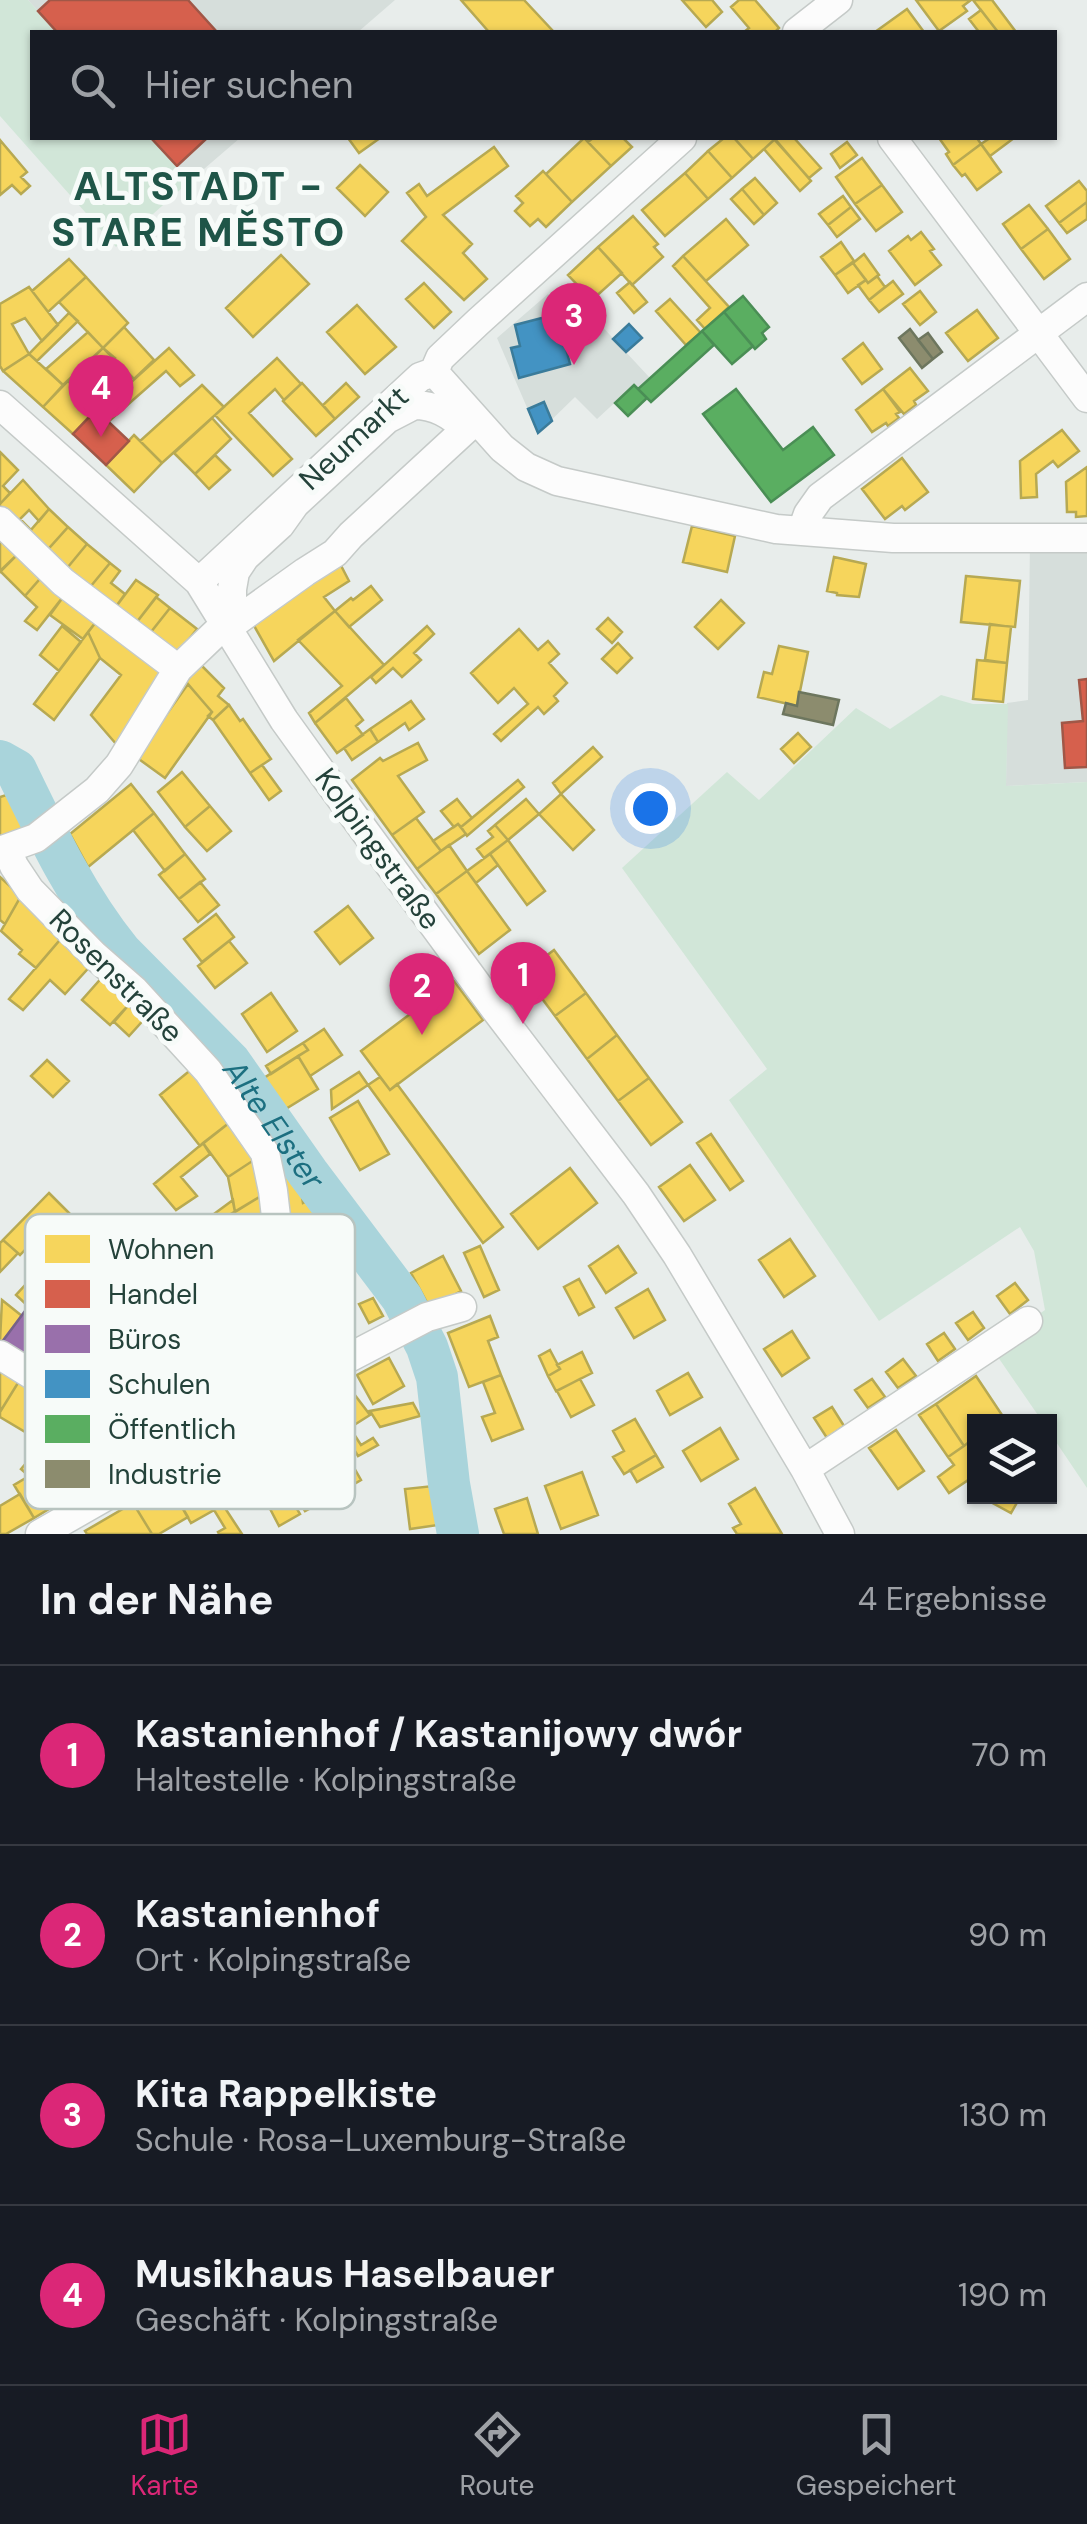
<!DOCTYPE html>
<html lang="de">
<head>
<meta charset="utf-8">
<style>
  :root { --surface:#171b24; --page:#20242c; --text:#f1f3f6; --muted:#9ea1a6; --line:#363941; --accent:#db2777 }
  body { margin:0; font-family:"DM Sans",sans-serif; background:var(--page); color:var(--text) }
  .controls { position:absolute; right:30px; bottom:30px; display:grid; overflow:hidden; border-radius:0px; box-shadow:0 2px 8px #0004 }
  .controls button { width:90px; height:90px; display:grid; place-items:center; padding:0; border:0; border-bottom:2px solid var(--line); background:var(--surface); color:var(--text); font:50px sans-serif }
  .you { position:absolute; left:650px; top:808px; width:35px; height:35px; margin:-25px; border:8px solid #fff; border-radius:50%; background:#1a73e8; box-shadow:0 0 0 15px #1a73e833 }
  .badge { display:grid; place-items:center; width:65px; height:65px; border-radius:50%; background:var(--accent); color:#fff; font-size:32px; font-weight:700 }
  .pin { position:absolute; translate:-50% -82px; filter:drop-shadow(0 2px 5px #0008) }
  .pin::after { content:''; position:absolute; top:52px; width:35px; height:30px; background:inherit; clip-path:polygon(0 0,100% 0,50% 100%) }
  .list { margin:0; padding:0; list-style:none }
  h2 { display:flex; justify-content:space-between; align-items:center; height:130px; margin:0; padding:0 40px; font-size:42px }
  h2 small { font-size:32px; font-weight:400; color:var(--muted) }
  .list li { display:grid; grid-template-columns:65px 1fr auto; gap:30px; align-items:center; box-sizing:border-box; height:180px; padding:0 40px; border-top:2px solid var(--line) }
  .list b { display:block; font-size:38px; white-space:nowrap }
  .list p { margin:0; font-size:32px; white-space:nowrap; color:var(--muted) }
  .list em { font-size:32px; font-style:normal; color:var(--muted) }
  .icon { flex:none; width:55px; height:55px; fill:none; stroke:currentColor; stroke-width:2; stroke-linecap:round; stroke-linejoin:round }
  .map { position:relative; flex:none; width:1087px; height:1534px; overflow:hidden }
  .search { position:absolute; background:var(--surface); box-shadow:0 2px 8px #0004; left:30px; right:30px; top:30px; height:110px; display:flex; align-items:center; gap:25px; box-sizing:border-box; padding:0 35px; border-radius:0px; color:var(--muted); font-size:38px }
  .sheet { height:850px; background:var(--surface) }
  nav { display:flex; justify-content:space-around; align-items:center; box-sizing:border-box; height:140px; border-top:2px solid var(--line); background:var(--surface); font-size:28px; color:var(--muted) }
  nav a { display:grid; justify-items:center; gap:5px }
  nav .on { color:var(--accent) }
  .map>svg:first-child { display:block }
</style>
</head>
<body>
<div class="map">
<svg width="1087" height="1534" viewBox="0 0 1087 1534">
  <rect width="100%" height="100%" fill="#e8edeb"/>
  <path fill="#d6dedb" d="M28 0H395L358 32H57Z
    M151 138H240L190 181Z
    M548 294 571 319 584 307 650 378 638 389 634 385 597 419 575 397 538 433 497 338Z
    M1087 539V782L1006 786 1007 703 1028 700 1030 540Z"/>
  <path fill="#d1e6d8" d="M0 0H28L57 32H32V138H151L190 181 116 247 0 116Z
    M941 695 973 704H1008L1006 786 1087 782V1488L1050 1433V1422L1042 1421 991 1347 1045 1310 1034 1251 1020 1227 879 1321 729 1100 767 1069 622 868 727 772 759 800 856 708 890 729Z"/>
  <path fill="#f6d55c" stroke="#b7a952" stroke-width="2.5" d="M461 0H524L553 31 489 32Z
    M682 0H712L722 12 706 27Z
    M739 0H755L779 28 775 32H744L749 28 731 7Z
    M916 0H971L963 6 967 11 939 31Z
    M973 0H992L1016 32H998Z
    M907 9 924 32H875Z
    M981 10 998 32H979L969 19Z
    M348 138H380L359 153Z
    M584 138 611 166 572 202 546 174Z
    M593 138H623L632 147 611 166 588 142Z
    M724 138H734L753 159 732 178 708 151Z
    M734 138H773L775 139 753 159Z
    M773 138H794L821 168 809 178Z
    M939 138H977L981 144 953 165 946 154 949 152Z
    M990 138H1014L990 156 981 144Z
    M775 139 811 181 800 191 764 149Z
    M0 140 27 172 21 177 30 186 21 194 12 185 0 195Z
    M847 142 857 155 840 168 831 154Z
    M981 144 1001 172 977 190 965 174 962 176 953 165Z
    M494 147 508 166 443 215 472 244 463 253 487 279 464 300 402 241 426 217 407 193 419 184 427 196Z
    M708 151 732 178 708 199 685 173Z
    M862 158 882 185 855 204 836 177Z
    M360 165 388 192 365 216 337 188Z
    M543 171 572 202 546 227 538 219 530 226 515 211 523 203 516 196Z
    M685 173 708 199 665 236 642 210Z
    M755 178 777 203 764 215 742 189Z
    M1079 181 1087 191V202L1059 223 1046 206Z
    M882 185 902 212 876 231 855 204Z
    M742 189 764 215 754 224 731 199Z
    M843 196 851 207 828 225 819 214Z
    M1087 202V219L1067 233 1059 223Z
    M1029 205 1048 229 1021 249 1003 224Z
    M851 207 860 219 837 237 828 225Z
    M633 216 658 244 654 247 663 257 632 285 598 247Z
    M726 219 748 245 706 281 683 256Z
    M1048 229 1070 259 1044 279 1021 249Z
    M921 232 934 249 930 251 941 265 915 285 889 251 908 236 911 240Z
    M841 242 854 261 835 275 821 257Z
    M598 247 622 273 592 300 568 275Z
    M864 254 879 275 868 283 853 263Z
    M281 255 309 284 253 337 226 308Z
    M683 256 729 307 705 329 697 320 710 308 673 266Z
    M69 259 86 277 48 312 32 291Z
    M853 263 866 280 848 293 835 275Z
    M877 276 885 287 869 300 858 285 866 280 868 283Z
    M86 277 128 323 103 348 59 302Z
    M893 281 903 294 879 312 869 300Z
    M630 282 647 302 634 313 617 293Z
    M424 283 451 312 434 328 406 299Z
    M29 287 58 325 42 341 25 318 12 324 29 354 3 371 0 366V304Z
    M920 291 936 312 920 325 903 304Z
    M670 299 701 333 686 345 656 311Z
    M357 305 396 347 365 374 327 332Z
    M977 310 998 338 968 361 946 333Z
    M69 313 78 321 37 361 29 354Z
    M124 327 154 360 134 379 103 348Z
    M88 332 103 348 63 385 46 369Z
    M863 343 882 369 862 384 843 359Z
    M103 348 115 358 80 392 68 381Z
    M169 348 194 375 180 386 166 371 108 422 98 412Z
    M29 354 63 385 43 407 3 371Z
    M277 358 301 384 284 400 275 389 249 413 292 459 273 476 215 415Z
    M910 368 928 391 914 401 916 405 904 414 883 389Z
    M68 381 97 408 73 434 43 407Z
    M302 383 335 419 316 436 283 401Z
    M346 383 359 397 335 419 323 405Z
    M202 385 224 407 162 463 140 441Z
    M883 389 900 412 896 414 899 418 888 426 886 423 872 432 856 410Z
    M212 418 231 439 195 474 174 453Z
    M1062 430 1079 451 1058 467 1053 461 1036 474 1037 497 1021 498 1020 461Z
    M134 435 162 463 134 492 106 465Z
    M0 452 18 470 3 486 10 493 0 504Z
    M215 455 230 470 209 489 195 474Z
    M902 458 928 492 905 510 902 506 885 519 862 489Z
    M1087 467V516L1076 517V512H1067L1066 482Z
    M23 480 49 509 39 521 29 510 20 519 31 530 24 538 0 513V504Z
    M49 509 68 527 43 555 24 538Z
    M692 526 735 536 727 572 683 562Z
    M68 527 87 544 63 573 43 555Z
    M0 528 22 550 0 572Z
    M87 544 110 563 86 592 63 573Z
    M22 550 45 573 25 596 0 571Z
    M335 554 349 581 324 597 335 611 274 661 248 615Z
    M834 557 866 564 859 597 837 595V593L827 591Z
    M110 563 120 571 111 583 125 594 112 612 86 592Z
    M45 573 66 593 37 630 25 621 37 607 25 596Z
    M966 576 1020 581 1015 627 961 622Z
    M136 580 158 595 133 627 112 612Z
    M371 586 382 600 349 627 335 611 351 598 353 600Z
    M66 593 99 618 83 639 50 615Z
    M156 597 170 608 147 637 133 627Z
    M721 600 744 623 718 649 695 627Z
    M170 608 197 629 175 657 147 637Z
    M335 611 384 665 315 723 309 713 342 686 298 640Z
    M99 618 168 670 117 745 91 715 121 675 100 658 88 632Z
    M608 618 622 632 612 643 597 629Z
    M990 624 1011 627 1007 663 985 660Z
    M62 626 81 642 59 671 40 655Z
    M427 626 434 634 414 653 421 660 402 677 393 668 376 683 371 677Z
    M519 629 538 650 548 641 559 654 549 663 567 683 554 696 558 701 544 714 538 707 501 741 494 734 528 704 514 688 498 703 471 673Z
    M88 632 100 658 54 720 34 704Z
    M618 643 632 658 617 673 602 659Z
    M779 646 808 652 797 706 758 697 764 672 772 674Z
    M977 660 1007 663 1003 702 973 699Z
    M199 663 224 688 218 696 229 705 213 720 208 716 212 712 186 682Z
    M188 684 212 712 165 778 136 757Z
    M346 698 363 720 356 726 363 735 337 753 315 723Z
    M411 701 424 719 409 730 405 723 378 742 370 729Z
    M229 705 240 721 243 719 271 759 250 773 213 720Z
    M370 729 378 742 352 760 344 748Z
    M798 733 811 747 794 763 781 749Z
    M418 743 427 760 398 776 424 812 392 835 352 780 380 758 383 761Z
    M593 747 602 757 561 794 553 783Z
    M262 765 281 791 269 800 250 773Z
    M182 772 210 806 185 827 158 792Z
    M518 780 524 787 467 836 461 827Z
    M131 784 154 813 88 867 70 834Z
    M19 791 36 827 0 839V797Z
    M561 794 594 830 573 850 539 814Z
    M457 799 472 818 461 827 458 824 454 827 441 811Z
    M526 799 539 814 508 840 495 825Z
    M210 806 231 831 207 851 185 827Z
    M154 813 185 854 165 871 133 830Z
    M416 818 441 851 417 869 392 835Z
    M458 824 466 834 441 851 433 841Z
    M495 825 508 840 484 858 477 849 493 837 488 831Z
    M508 840 545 891 527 905 490 854Z
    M449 845 467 871 436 894 417 869Z
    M185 854 205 879 179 899 159 875Z
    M490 854 498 865 476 883 467 871Z
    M467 871 510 930 479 954 436 894Z
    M0 877 21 896 5 924 0 920Z
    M200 882 219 905 198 922 179 899Z
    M21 896 64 935 36 968 19 954 22 950 1 931Z
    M348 906 373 938 340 964 315 932Z
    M216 914 234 937 202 962 184 939Z
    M64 935 93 963 65 994 50 980 23 1010 9 999Z
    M229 941 247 963 215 988 198 966Z
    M554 950 586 993 555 1016 523 973Z
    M105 974 133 1000 110 1025 82 1000Z
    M454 981 483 1020 390 1090 361 1051Z
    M271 993 297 1031 267 1052 242 1014Z
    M586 993 617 1035 587 1059 555 1016Z
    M133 1000 148 1015 129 1036 114 1022Z
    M324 1029 342 1055 310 1076 298 1056 308 1050 303 1043Z
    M617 1035 649 1078 618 1101 587 1059Z
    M303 1043 308 1050 271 1074 266 1066Z
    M298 1056 318 1089 284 1110 264 1078Z
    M47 1060 69 1081 53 1097 31 1076Z
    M193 1068 234 1119 200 1146 160 1095Z
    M359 1072 368 1085 332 1109 331 1090Z
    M380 1077 390 1090 397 1084 503 1227 483 1243 368 1085Z
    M649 1078 682 1122 651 1145 618 1101Z
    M358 1101 389 1154 360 1170 330 1118Z
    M234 1119 260 1156 228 1177 203 1143Z
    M711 1134 743 1181 730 1190 697 1143Z
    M203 1143 210 1154 181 1177 197 1196 176 1210 154 1184Z
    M260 1156 266 1193 235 1212 228 1177Z
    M690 1165 715 1200 684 1221 659 1187Z
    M570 1168 597 1203 538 1249 511 1214Z
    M298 1172 303 1203 316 1197 323 1212 286 1227 278 1175Z
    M49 1193 94 1238 77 1253 49 1225 20 1255 3 1240Z
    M266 1193 271 1236 235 1242 231 1214Z
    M233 1200 235 1212 206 1234 199 1225Z
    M323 1212 333 1228 321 1238 317 1232 305 1238V1243L288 1245 286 1227Z
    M790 1239 815 1276 784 1297 759 1260Z
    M3 1240 18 1253 0 1272V1243Z
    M480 1246 499 1290 484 1297 464 1253Z
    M618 1246 636 1273 606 1293 589 1266Z
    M443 1256 461 1291 430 1308 411 1273Z
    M50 1258 64 1271 30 1308 16 1295Z
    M579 1279 594 1307 579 1315 564 1287Z
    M1015 1283 1028 1300 1010 1314 997 1296Z
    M648 1289 665 1320 634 1338 616 1308Z
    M373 1298 383 1316 369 1323 359 1304Z
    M2 1300 22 1316 2 1342 0 1341Z
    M973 1312 984 1328 968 1340 956 1323Z
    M490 1316 498 1337 488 1341 501 1375 469 1387 448 1333Z
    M792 1331 809 1358 782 1376 764 1349Z
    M944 1333 955 1349 938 1361 927 1344Z
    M550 1350 560 1369 548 1376 539 1356Z
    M582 1352 592 1373 556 1391 548 1376 560 1369 557 1365Z
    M389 1358 404 1386 373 1404 357 1375Z
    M903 1359 916 1376 898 1388 886 1372Z
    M0 1365 21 1378 0 1412Z
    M688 1373 702 1397 670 1415 657 1391Z
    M501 1375 523 1429 492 1441 482 1417 495 1413 483 1382Z
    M976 1376 1004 1418 999 1422H974V1438L964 1446 936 1404Z
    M21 1378 61 1402 37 1439 0 1417V1412Z
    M580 1379 594 1405 571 1417 557 1391Z
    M872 1379 885 1397 868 1408 855 1390Z
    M345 1382 370 1415 343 1432 322 1395Z
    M315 1399 361 1480 330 1498 318 1477 337 1467 318 1434 299 1445 283 1417Z
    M413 1403 420 1416 380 1427 370 1411Z
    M936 1404 964 1446 948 1457 919 1415Z
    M832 1407 844 1426 827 1438 814 1418Z
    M635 1419 656 1455 624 1474 613 1457 624 1451 613 1431Z
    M350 1428 361 1445 373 1438 378 1445 358 1456 343 1432Z
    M720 1428 738 1459 701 1481 683 1451Z
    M896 1430 924 1471 898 1489 869 1448Z
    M968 1443 974 1453V1476L949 1493 938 1477 954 1465 948 1457Z
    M656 1455 663 1467 637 1482 630 1470Z
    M66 1457 85 1487 34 1518 14 1485 29 1476 21 1469 27 1462 39 1473Z
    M200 1464 223 1505 191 1523 168 1483Z
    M311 1465 330 1498 305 1511 297 1498 308 1492 296 1473Z
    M582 1472 598 1515 561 1529 545 1486Z
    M168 1483 188 1517 159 1534H152L133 1503Z
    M433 1486 438 1525 410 1529 405 1489Z
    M755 1488 782 1534H737L733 1528 741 1524 729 1504Z
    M286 1490 300 1514 279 1526 266 1501Z
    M20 1494 34 1518 6 1534H0V1506Z
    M986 1496H1017L1019 1499 1011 1513 985 1499Z
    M527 1498 538 1534H504L495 1509Z
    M133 1503 152 1534H87L85 1531Z
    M223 1505 242 1534H219L218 1532 225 1528 214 1510Z"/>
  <path fill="#d6604d" stroke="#a15747" stroke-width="2.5" d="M50 0H188L217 32H57L38 11Z
    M151 138H204L206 139 177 166Z
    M96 410 129 441 106 465 73 434Z
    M1087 679V767L1065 768 1062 723 1083 721 1079 680Z"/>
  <path fill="#9970ab" stroke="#766289" stroke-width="2.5" d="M25 1311 75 1343 83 1332 102 1345 73 1385 2 1342Z"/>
  <path fill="#4393c3" stroke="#3a7b9a" stroke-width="2.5" d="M557 314 570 364 519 378 511 348 520 346 515 325Z
    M629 324 642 338 626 352 613 339Z
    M544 402 552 421 538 433 528 409Z"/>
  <path fill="#5aae61" stroke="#4a8e55" stroke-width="2.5" d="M743 296 769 327 762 333 766 339 755 349 724 312Z
    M724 312 753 346 732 364 702 331Z
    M702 331 714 345 651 402 638 389Z
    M634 385 647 398 628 416 615 403Z
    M736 389 783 450 813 427 834 455 771 502 703 414Z"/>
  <path fill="#8c8c6e" stroke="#6d765e" stroke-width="2.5" d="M910 329 933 359 922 368 899 338Z
    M928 333 942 352 933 359 918 340Z
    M799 692 839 700 833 725 783 714 786 703 797 706Z"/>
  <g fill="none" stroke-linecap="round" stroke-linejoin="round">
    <path stroke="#a9d4db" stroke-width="42" id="s1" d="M0 761 16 770C46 832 77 898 121 952L230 1062 308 1173 402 1298 427 1347 437 1377 449 1484 458 1534"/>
    <defs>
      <path id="street" d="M797 32 838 0
        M892 138 1087 398
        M434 372 440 358 478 322 682 138
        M0 405 199 582 284 720 320 770 495 1009 636 1194 677 1255 805 1469 840 1534
        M414 405C435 405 450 414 466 429L351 535 335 553 305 572 238 620 232 604V589L235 572 245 557 280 525 295 504 387 419Z
        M0 521 63 582 178 669
        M802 531 808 514 820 497 1087 297
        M199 582 420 377 434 372 502 448 526 467 557 481 776 529 893 538H1087
        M7 849 14 866 30 890 94 955 134 990 208 1071 265 1153 273 1191 296 1388
        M0 851 36 838 97 790 119 765 178 669 226 623
        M0 1355 105 1420 163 1464
        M805 1469 1028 1321
        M40 1534 339 1363 427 1317 462 1307"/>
    </defs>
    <use href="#street" stroke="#c5cac8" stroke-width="31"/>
    <use href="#street" stroke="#fcfcfc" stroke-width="28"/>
  </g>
  <g text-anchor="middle" stroke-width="10" stroke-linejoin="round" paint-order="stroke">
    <g font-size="30" fill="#24423a" stroke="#f7fbf9">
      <text transform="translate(354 438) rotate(-43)" y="10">Neumarkt</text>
      <text transform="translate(378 849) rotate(54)" y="10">Kolpingstraße</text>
      <text transform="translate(116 976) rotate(45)" y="10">Rosenstraße</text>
    </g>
    <g font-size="32" font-style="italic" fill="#1c6f80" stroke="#f7fbf9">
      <text dy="11" stroke="none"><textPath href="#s1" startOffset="460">Alte Elster</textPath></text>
    </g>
    <g font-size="40" font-weight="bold" letter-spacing="2.5" fill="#1f5548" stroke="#f7fbf9">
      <text x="199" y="200">ALTSTADT -<tspan x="199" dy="46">STARE MĚSTO</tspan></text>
    </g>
  </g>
  <rect x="25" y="1214" width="330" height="295" rx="15" fill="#f7fbf9" stroke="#b8c4c0" stroke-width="2.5"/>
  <rect x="45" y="1235" width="45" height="28" fill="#f6d55c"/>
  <rect x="45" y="1280" width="45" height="28" fill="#d6604d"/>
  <rect x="45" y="1325" width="45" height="28" fill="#9970ab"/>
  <rect x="45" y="1370" width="45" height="28" fill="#4393c3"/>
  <rect x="45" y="1415" width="45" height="28" fill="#5aae61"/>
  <rect x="45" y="1460" width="45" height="28" fill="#8c8c6e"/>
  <g font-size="28" fill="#24423a">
    <text x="108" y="1259">Wohnen</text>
    <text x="108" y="1304">Handel</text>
    <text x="108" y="1349">Büros</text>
    <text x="108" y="1394">Schulen</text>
    <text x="108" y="1439">Öffentlich</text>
    <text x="108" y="1484">Industrie</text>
  </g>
</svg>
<div class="controls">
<button><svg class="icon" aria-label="layers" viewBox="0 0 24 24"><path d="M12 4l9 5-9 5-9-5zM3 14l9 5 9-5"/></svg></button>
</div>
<div class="you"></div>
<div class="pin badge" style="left:523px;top:1024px">1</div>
<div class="pin badge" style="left:422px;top:1035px">2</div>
<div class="pin badge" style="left:574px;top:365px">3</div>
<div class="pin badge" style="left:101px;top:437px">4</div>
<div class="search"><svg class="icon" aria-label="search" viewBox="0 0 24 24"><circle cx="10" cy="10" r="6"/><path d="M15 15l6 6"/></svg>Hier suchen</div>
</div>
<section class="sheet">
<h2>In der Nähe<small>4 Ergebnisse</small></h2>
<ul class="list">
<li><span class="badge">1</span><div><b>Kastanienhof / Kastanijowy dwór</b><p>Haltestelle · Kolpingstraße</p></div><em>70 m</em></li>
<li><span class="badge">2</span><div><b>Kastanienhof</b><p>Ort · Kolpingstraße</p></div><em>90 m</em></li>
<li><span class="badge">3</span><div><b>Kita Rappelkiste</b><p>Schule · Rosa-Luxemburg-Straße</p></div><em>130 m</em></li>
<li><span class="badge">4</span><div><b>Musikhaus Haselbauer</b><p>Geschäft · Kolpingstraße</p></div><em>190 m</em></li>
</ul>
</section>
<nav>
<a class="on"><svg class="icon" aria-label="map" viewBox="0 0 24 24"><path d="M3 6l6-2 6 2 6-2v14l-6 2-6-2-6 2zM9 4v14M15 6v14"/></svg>Karte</a>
<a><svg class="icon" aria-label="directions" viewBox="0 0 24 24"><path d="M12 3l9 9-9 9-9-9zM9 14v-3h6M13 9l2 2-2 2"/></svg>Route</a>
<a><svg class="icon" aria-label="saved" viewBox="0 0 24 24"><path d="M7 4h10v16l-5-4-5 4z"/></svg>Gespeichert</a>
</nav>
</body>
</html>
